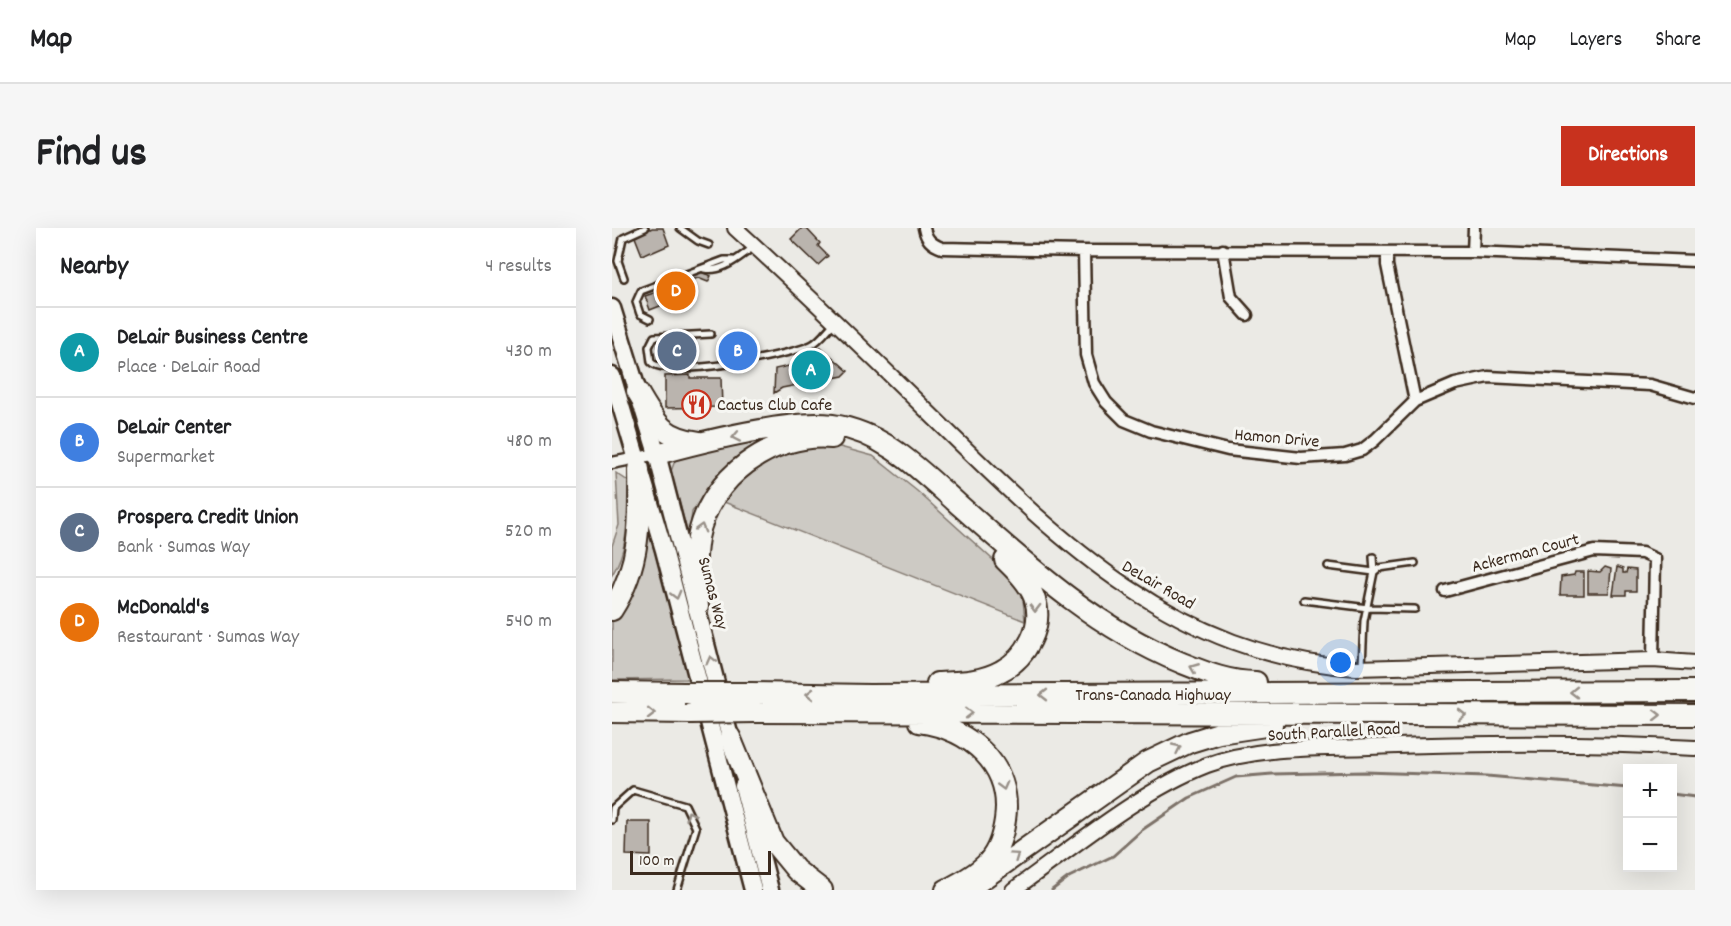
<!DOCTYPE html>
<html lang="en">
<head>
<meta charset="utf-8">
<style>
  :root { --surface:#fff; --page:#f6f6f6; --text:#202124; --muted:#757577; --line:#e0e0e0; --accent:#c8321e }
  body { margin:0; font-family:Dekko,sans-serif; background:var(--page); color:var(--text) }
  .controls { position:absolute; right:18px; bottom:18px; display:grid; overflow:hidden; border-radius:0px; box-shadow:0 6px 24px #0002 }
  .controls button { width:54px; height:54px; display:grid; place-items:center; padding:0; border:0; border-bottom:2px solid var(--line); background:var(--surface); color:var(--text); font:30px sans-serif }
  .scale { position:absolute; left:18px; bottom:15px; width:141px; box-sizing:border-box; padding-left:6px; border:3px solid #3b2a1e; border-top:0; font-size:16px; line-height:21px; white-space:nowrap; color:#3b2a1e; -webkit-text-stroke:4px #f6f6f2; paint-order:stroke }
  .you { position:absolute; left:729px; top:435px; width:21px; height:21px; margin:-15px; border:4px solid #fff; border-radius:50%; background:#1a73e8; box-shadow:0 0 0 9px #1a73e833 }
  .badge { display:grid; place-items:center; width:39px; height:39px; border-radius:50%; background:var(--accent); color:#fff; font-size:20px; font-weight:700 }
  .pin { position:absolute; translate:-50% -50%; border:3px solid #fff; box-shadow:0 2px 6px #0006 }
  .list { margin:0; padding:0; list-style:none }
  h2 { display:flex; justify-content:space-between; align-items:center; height:78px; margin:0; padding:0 24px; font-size:26px }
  h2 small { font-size:20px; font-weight:400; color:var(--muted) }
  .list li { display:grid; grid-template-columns:39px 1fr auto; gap:18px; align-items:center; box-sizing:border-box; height:90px; padding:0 24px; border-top:2px solid var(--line) }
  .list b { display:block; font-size:22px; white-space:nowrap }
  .list p { margin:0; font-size:20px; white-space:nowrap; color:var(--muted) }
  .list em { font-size:20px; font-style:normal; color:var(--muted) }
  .map { position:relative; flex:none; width:1083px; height:662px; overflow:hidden; border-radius:0px }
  header { display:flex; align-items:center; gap:36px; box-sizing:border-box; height:84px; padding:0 30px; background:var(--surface); border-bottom:2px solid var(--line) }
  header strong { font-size:28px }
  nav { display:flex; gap:33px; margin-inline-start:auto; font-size:21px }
  .intro { display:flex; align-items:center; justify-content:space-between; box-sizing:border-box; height:144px; padding:0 36px }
  h1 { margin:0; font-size:42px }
  .button { padding:15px 27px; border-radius:0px; background:var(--accent); color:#fff; font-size:21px; font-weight:700 }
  main { display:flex; gap:36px; padding:0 36px }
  aside { flex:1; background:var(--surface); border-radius:0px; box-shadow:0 6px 24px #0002 }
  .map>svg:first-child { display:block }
</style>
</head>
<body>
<header>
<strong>Map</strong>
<nav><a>Map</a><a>Layers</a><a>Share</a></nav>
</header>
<div class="intro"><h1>Find us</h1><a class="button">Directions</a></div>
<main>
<aside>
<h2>Nearby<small>4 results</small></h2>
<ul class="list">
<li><span class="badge" style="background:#0f9aa8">A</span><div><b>DeLair Business Centre</b><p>Place · DeLair Road</p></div><em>430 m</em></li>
<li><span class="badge" style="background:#3f7fe0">B</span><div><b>DeLair Center</b><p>Supermarket</p></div><em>480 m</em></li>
<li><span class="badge" style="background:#5c6f8a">C</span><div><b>Prospera Credit Union</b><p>Bank · Sumas Way</p></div><em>520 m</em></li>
<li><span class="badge" style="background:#e8710a">D</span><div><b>McDonald's</b><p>Restaurant · Sumas Way</p></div><em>540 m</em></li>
</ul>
</aside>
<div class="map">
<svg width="1083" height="662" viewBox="0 0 1083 662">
  <rect width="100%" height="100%" fill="#ebeae5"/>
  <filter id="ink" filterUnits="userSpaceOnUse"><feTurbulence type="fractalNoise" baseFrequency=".0167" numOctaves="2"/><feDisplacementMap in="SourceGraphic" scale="12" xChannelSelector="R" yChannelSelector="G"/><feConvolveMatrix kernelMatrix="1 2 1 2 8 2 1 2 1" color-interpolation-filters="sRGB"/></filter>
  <g filter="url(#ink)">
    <path fill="#cdcac4" stroke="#847a71" stroke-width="1.5" d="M154 210 184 220 217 216 261 228 305 263 401 350 411 371 413 393 107 272 90 269 80 284 77 311 59 243 64 230Z
      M4 245 16 253C15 285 18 319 0 347V318L7 297Z
      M37 302 77 451 0 452V391L16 370Z"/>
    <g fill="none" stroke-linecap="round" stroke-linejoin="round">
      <path stroke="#7c7167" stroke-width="3" d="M1060 566 1083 569
        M440 662 457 649 501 628 530 602 577 570 624 549 660 546 753 544 875 548 1016 560"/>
    </g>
    <path fill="#bab4ae" stroke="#3b2a1e" stroke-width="1.5" d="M40 0H51L57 17 39 25 38 23 30 27 23 9Z
      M190 0H194L208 15 206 18 216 28 206 37 179 11Z
      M89 44 99 48 96 54 86 50 77 53 81 65 56 74 57 77 54 79 53 76 38 82 33 68 48 63 47 59Z
      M46 110H83L84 136H79L80 145H71V137L46 138Z
      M209 119 236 143 231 148 170 160 162 165 163 141 204 132 203 124Z
      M78 147V150H109L110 179 53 180V148Z
      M993 339 999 341 997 365H976V343L988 344Z
      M1005 339 1011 341V345H1014L1015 341 1024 342V363H1014V367H1001Z
      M963 344H972V367H948L949 349 962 347Z
      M15 594H39V628L14 627Z"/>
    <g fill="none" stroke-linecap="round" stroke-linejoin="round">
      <defs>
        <path id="service" d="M68 0 86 13 97 17
          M92 41C111 45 127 29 142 19
          M12 50 6 33 11 10 33 0
          M38 91 28 86 24 74 29 63 112 32H121
          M99 106 42 109 37 119 39 134C55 151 176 128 199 117 208 113 215 102 222 95
          M716 338 762 344 767 340 803 335
          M692 372 756 380 803 381
          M750 438 752 393 762 344 761 329
          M0 592 1 580 21 562 73 577 84 600 65 662"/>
        <path id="minor" d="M312 0C314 11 319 16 330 20L472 23 861 24 1083 33
          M611 22 619 69 635 87
          M472 23 474 127 482 155 494 174 512 192 539 203 616 222 689 230 733 227 750 222 763 212 803 173 843 156 876 149 1038 157 1083 170
          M775 24V37L803 173
          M861 24 862 0
          M0 235 45 226
          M833 363 982 323 1030 325 1043 331 1041 432"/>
        <path id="tertiary" d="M123 0C188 59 251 120 314 182 440 305 556 427 744 440L1041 432 1083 435
          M401 662C460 620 528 563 595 537 646 518 704 521 757 519 863 515 976 514 1083 520"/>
        <path id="trunk" d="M0 80 45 226 121 521
          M0 148 52 322 141 662
          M131 558 158 662"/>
        <path id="motorway" d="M25 163C43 193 49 209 87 214
          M45 226C89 214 177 191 220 197 272 204 308 242 345 275 415 337 482 399 570 435 595 445 617 454 644 454
          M86 379C84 356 82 333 86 310 97 250 160 204 220 210
          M0 382C29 337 28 292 27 241
          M325 455C347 454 369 454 389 443 414 430 433 398 422 369 416 354 404 343 393 332
          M0 464 72 465
          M138 465 257 467 1083 463
          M0 484 79 485
          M143 484 1083 487
          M307 494C358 501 401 537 393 592 391 606 386 623 376 634 365 646 348 655 334 662
          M118 509 161 614 184 642 210 662
          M355 662 536 534 578 514 607 505 660 497"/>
      </defs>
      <use href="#service" stroke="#3b2a1e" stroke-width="10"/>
      <use href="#minor" stroke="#3b2a1e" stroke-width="15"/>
      <use href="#tertiary" stroke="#3b2a1e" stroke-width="18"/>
      <use href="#trunk" stroke="#3b2a1e" stroke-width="21"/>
      <use href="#motorway" stroke="#3b2a1e" stroke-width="24"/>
      <use href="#service" stroke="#f6f6f2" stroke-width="5"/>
      <use href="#minor" stroke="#f6f6f2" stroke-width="10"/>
      <use href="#tertiary" stroke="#f6f6f2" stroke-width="14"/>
      <use href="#trunk" stroke="#f6f6f2" stroke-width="16"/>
      <use href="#motorway" stroke="#f6f6f2" stroke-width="20"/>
      <defs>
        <path id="motorway-bridge" d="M72 465H138
          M79 485 143 484"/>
      </defs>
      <use href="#motorway-bridge" stroke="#3b2a1e" stroke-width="24" stroke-linecap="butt"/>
      <use href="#motorway-bridge" stroke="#f6f6f2" stroke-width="20"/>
    </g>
    <defs><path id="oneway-chevron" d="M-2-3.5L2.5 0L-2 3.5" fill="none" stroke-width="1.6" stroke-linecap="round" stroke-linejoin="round" transform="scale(1.5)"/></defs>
    <g stroke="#989088">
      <use href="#oneway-chevron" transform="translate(124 209) rotate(169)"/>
      <use href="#oneway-chevron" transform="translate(89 300) rotate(-74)"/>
      <use href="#oneway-chevron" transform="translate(64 367) rotate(75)"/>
      <use href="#oneway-chevron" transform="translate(423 380) rotate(89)"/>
      <use href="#oneway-chevron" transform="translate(99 432) rotate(-104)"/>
      <use href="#oneway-chevron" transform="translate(582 440) rotate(-158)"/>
      <use href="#oneway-chevron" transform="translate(962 464) rotate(179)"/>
      <use href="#oneway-chevron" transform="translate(198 466) rotate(-179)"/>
      <use href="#oneway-chevron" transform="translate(432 467) rotate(180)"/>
      <use href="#oneway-chevron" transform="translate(39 485) rotate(1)"/>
      <use href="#oneway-chevron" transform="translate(357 485)"/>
      <use href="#oneway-chevron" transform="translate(850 487)"/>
      <use href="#oneway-chevron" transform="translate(1045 487)"/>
      <use href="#oneway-chevron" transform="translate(565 520) rotate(-25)"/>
      <use href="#oneway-chevron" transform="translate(391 558) rotate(75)"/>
      <use href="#oneway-chevron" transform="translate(78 587) rotate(-116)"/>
      <use href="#oneway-chevron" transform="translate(403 628) rotate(-35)"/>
    </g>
  </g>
  <defs>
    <symbol id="restaurant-ring" viewBox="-11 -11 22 22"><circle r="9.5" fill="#f6f6f2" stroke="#c8321e" stroke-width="1.5"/><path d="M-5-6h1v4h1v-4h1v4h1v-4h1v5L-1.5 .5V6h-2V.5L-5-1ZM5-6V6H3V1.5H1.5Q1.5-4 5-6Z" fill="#c8321e"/></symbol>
  </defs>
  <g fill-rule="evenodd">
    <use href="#restaurant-ring" x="68" y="160" width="33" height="33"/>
  </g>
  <g text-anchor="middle" stroke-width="6" stroke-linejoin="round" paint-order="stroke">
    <g font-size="18" fill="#3b2a1e" stroke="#f6f6f2" text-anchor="start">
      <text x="105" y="182">Cactus Club Cafe</text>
    </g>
    <g font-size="18" fill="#3b2a1e" stroke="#f6f6f2">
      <text transform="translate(665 209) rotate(5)" y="6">Hamon Drive</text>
      <text transform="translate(913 324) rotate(-15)" y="6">Ackerman Court</text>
      <text transform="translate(547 356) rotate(30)" y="6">DeLair Road</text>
      <text transform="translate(102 365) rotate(75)" y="6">Sumas Way</text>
      <text x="541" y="472">Trans-Canada Highway</text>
      <text transform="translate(722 503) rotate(-3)" y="6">South Parallel Road</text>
    </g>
  </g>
</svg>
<div class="controls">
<button>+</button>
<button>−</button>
</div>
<div class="scale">100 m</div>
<div class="you"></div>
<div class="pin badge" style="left:199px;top:142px;background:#0f9aa8">A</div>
<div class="pin badge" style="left:126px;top:123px;background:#3f7fe0">B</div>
<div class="pin badge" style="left:65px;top:123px;background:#5c6f8a">C</div>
<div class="pin badge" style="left:64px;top:63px;background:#e8710a">D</div>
</div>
</main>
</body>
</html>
